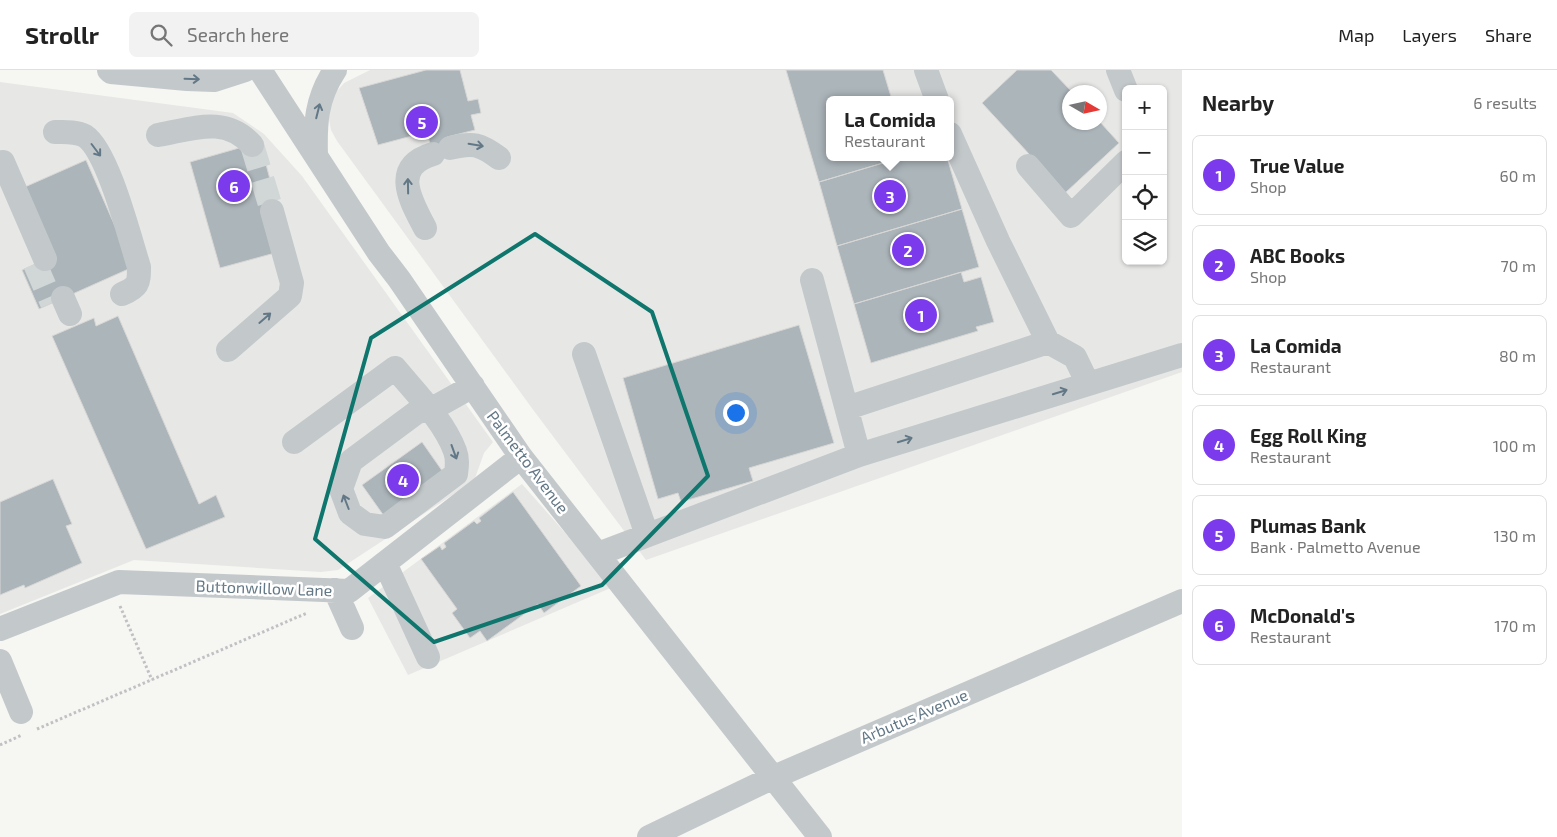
<!DOCTYPE html>
<html lang="en">
<head>
<meta charset="utf-8">
<style>
  :root { --surface:#fff; --page:#f2f2f2; --text:#222; --muted:#767676; --line:#e0e0e0; --accent:#7c3aed }
  body { margin:0; font-family:"Exo 2",sans-serif; background:var(--page); color:var(--text) }
  .controls { position:absolute; right:15px; top:15px; display:grid; overflow:hidden; border-radius:8px; box-shadow:0 1px 4px #0004 }
  .controls button { width:45px; height:45px; display:grid; place-items:center; padding:0; border:0; border-bottom:1px solid var(--line); background:var(--surface); color:var(--text); font:25px sans-serif }
  .compass { position:absolute; left:1062px; top:15px; width:45px; height:45px; border-radius:50%; background:var(--surface); box-shadow:0 1px 4px #0004; rotate:99deg }
  .you { position:absolute; left:735px; top:342px; width:18px; height:18px; margin:-12px; border:4px solid #fff; border-radius:50%; background:#1a73e8; box-shadow:0 0 0 8px #1a73e833 }
  .badge { display:grid; place-items:center; width:32px; height:32px; border-radius:50%; background:var(--accent); color:#fff; font-size:16px; font-weight:700 }
  .pin { position:absolute; translate:-50% -50%; border:2px solid #fff; box-shadow:0 1px 5px #0006 }
  .popup { position:absolute; left:826px; top:26px; width:128px; height:65px; box-sizing:border-box; display:grid; place-content:center; border-radius:8px; background:var(--surface); filter:drop-shadow(0 1px 4px #0005); font-size:16px; white-space:nowrap; color:var(--muted) }
  .popup b { font-size:19px; color:var(--text) }
  .popup::after { content:''; position:absolute; left:50%; top:100%; margin-left:-10px; border:10px solid transparent; border-top-color:var(--surface) }
  .list { margin:0; padding:0; list-style:none }
  h2 { display:flex; justify-content:space-between; align-items:center; height:65px; margin:0; padding:0 20px; font-size:21px }
  h2 small { font-size:16px; font-weight:400; color:var(--muted) }
  .list li { display:grid; grid-template-columns:32px 1fr auto; gap:15px; align-items:center; box-sizing:border-box; height:80px; margin:0 10px 10px; padding:0 10px; border:1px solid var(--line); border-radius:8px }
  .list b { display:block; font-size:19px; white-space:nowrap }
  .list p { margin:0; font-size:16px; white-space:nowrap; color:var(--muted) }
  .list em { font-size:16px; font-style:normal; color:var(--muted) }
  .icon { flex:none; width:28px; height:28px; fill:none; stroke:currentColor; stroke-width:2; stroke-linecap:round; stroke-linejoin:round }
  .map { position:relative; flex:none; width:1182px; height:767px; overflow:hidden }
  header { display:flex; align-items:center; gap:30px; box-sizing:border-box; height:70px; padding:0 25px; background:var(--surface); border-bottom:1px solid var(--line) }
  header strong { font-size:24px }
  nav { display:flex; gap:28px; margin-inline-start:auto; font-size:18px }
  .search { width:350px; height:45px; background:var(--page); display:flex; align-items:center; gap:12px; box-sizing:border-box; padding:0 18px; border-radius:8px; color:var(--muted); font-size:19px }
  main { display:flex }
  aside { flex:1; background:var(--surface) }
  .map>svg:first-child { display:block }
</style>
</head>
<body>
<header>
<strong>Strollr</strong>
<div class="search"><svg class="icon" aria-label="search" viewBox="0 0 24 24"><circle cx="10" cy="10" r="6"/><path d="M15 15l6 6"/></svg>Search here</div>
<nav><a>Map</a><a>Layers</a><a>Share</a></nav>
</header>
<main>
<div class="map">
<svg width="1182" height="767" viewBox="0 0 1182 767">
  <rect width="100%" height="100%" fill="#f6f6f2"/>
  <path fill="#e7e8e6" fill-rule="evenodd" d="M370 0H1182V302L646 490 534 341 337 71 331 60 328 45 332 27 344 13ZM1126 19H1163V191H1126ZM1070 22H1100V52H1070ZM830 30H950V87H830Z
    M0 12 233 43 264 64 302 106 493 372 484 383 474 411 338 500 321 502 134 490 0 544Z
    M522 414 613 517 408 605 368 528Z"/>
  <path fill="#acb5ba" stroke="#d8d7d5" d="M426 0H460L468 31 478 29 481 43 471 45 475 60 447 67 452 86 434 91 427 62 378 75 359 18Z
    M786 0H883L892 30H830V87H903L819 112Z
    M1017 0H1051L1072 22H1070V52H1100L1119 73 1065 123 982 33Z
    M260 72 278 139 275 183 220 198 190 92Z
    M903 87H947L962 139 837 176 819 112Z
    M86 90 133 197 39 239 22 200 48 188 18 120Z
    M962 139 979 197 854 234 837 176Z
    M961 202 964 212 981 207 994 252 976 257 978 261 871 293 854 234Z
    M118 246 199 434 216 425 225 447 146 479 52 266 94 248 96 256Z
    M799 255 834 373 749 398 753 411 681 432 678 423 658 429 623 308Z
    M422 372 443 402 384 446 362 415Z
    M53 409 72 454 66 456 82 493 25 518 24 515 0 525V432Z
    M513 422 581 516 544 543 538 534 487 571 480 561 470 568 452 543 457 539 421 489 440 476 442 480 446 477 444 473 474 451 477 454 481 451 479 448Z"/>
  <g fill="none" stroke-linecap="round" stroke-linejoin="round">
    <path stroke="#d1d6d7" stroke-width="24" stroke-dasharray="24 12" stroke-linecap="butt" d="M252 75 272 141
      M35 194 52 233"/>
    <path stroke="#bfc1c3" stroke-width="3" stroke-dasharray="2.5 2.5" stroke-linecap="butt" d="M120 536 152 610
      M37 659 307 543
      M0 675 22 665"/>
    <path stroke="#c3c8cb" stroke-width="24" d="M109 0 111 2 187 9 214 10 245 0
      M260 0 379 183 399 209 521 387 820 767
      M926 0 937 30
      M1118 0 1126 20
      M55 62C64 62 76 61 85 66 108 81 130 169 139 197 139 214 138 217 122 224
      M158 65C193 59 225 45 252 75
      M450 78C473 72 480 74 499 88
      M316 86C315 53 316 29 335 0
      M3 92 45 189
      M1028 96 1071 146 1126 92
      M425 158C411 131 390 97 433 84
      M812 210 859 385
      M63 228 70 244
      M1048 272 1075 287 1088 314
      M228 280 290 226 292 213 272 141
      M584 284 647 465
      M847 338 1048 272 998 171 950 64
      M294 372 395 298C415 322 444 351 455 381 458 389 457 396 456 404L385 457 365 454 350 443 341 419 351 391 417 342 430 340 473 316
      M598 484 859 385 1182 285
      M385 493 428 587
      M335 520 352 558
      M0 559 119 512 349 521 521 387
      M0 591 21 642
      M649 767 774 707 1182 531"/>
  </g>
  <defs><path id="oneway-shaft" d="M-6 0H5M1.5-3L5.5 0L1.5 3" fill="none" stroke-width="1.6" stroke-linecap="round" stroke-linejoin="round" transform="scale(1.25)"/></defs>
  <g stroke="#637886">
    <use href="#oneway-shaft" transform="translate(192 9) rotate(2)"/>
    <use href="#oneway-shaft" transform="translate(318 41) rotate(-76)"/>
    <use href="#oneway-shaft" transform="translate(476 75) rotate(9)"/>
    <use href="#oneway-shaft" transform="translate(96 80) rotate(53)"/>
    <use href="#oneway-shaft" transform="translate(408 116) rotate(-91)"/>
    <use href="#oneway-shaft" transform="translate(265 248) rotate(-41)"/>
    <use href="#oneway-shaft" transform="translate(1060 322) rotate(-17)"/>
    <use href="#oneway-shaft" transform="translate(905 370) rotate(-17)"/>
    <use href="#oneway-shaft" transform="translate(454 382) rotate(70)"/>
    <use href="#oneway-shaft" transform="translate(346 432) rotate(-111)"/>
  </g>
  <path fill="none" stroke="#0f766e" stroke-width="4" stroke-linejoin="round" d="M535 164 652 242 708 406 602 515 434 572 315 469 371 268Z"/>
  <g text-anchor="middle" stroke-width="5" stroke-linejoin="round" paint-order="stroke">
    <g font-size="16" fill="#637886" stroke="#fff">
      <text transform="translate(528 392) rotate(53)" y="6">Palmetto Avenue</text>
      <text transform="translate(264 518) rotate(2)" y="6">Buttonwillow Lane</text>
      <text transform="translate(914 646) rotate(-23)" y="6">Arbutus Avenue</text>
    </g>
  </g>
</svg>
<div class="controls">
<button>+</button>
<button>−</button>
<button><svg class="icon" aria-label="locate" viewBox="0 0 24 24"><circle cx="12" cy="12" r="6"/><path d="M12 2v4M12 18v4M2 12h4M18 12h4"/></svg></button>
<button><svg class="icon" aria-label="layers" viewBox="0 0 24 24"><path d="M12 4l9 5-9 5-9-5zM3 14l9 5 9-5"/></svg></button>
</div>
<svg class="compass" viewBox="-18 -18 36 36"><path d="M0-13l5 13h-10z" fill="#e53935"/><path d="M0 13l5-13h-10z" fill="#767676"/></svg>
<div class="you"></div>
<div class="pin badge" style="left:921px;top:245px">1</div>
<div class="pin badge" style="left:908px;top:180px">2</div>
<div class="pin badge" style="left:890px;top:126px">3</div>
<div class="popup"><b>La Comida</b>Restaurant</div>
<div class="pin badge" style="left:403px;top:410px">4</div>
<div class="pin badge" style="left:422px;top:52px">5</div>
<div class="pin badge" style="left:234px;top:116px">6</div>
</div>
<aside>
<h2>Nearby<small>6 results</small></h2>
<ul class="list">
<li><span class="badge">1</span><div><b>True Value</b><p>Shop</p></div><em>60 m</em></li>
<li><span class="badge">2</span><div><b>ABC Books</b><p>Shop</p></div><em>70 m</em></li>
<li><span class="badge">3</span><div><b>La Comida</b><p>Restaurant</p></div><em>80 m</em></li>
<li><span class="badge">4</span><div><b>Egg Roll King</b><p>Restaurant</p></div><em>100 m</em></li>
<li><span class="badge">5</span><div><b>Plumas Bank</b><p>Bank · Palmetto Avenue</p></div><em>130 m</em></li>
<li><span class="badge">6</span><div><b>McDonald's</b><p>Restaurant</p></div><em>170 m</em></li>
</ul>
</aside>
</main>
</body>
</html>
